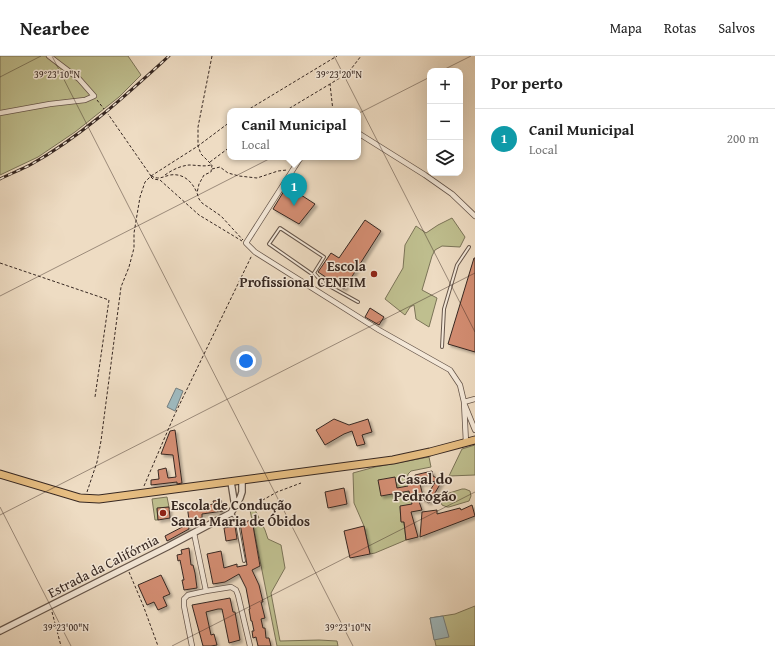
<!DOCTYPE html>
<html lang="pt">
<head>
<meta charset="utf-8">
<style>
  :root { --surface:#fff; --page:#f2f2f2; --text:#222; --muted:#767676; --line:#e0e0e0; --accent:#ea580c }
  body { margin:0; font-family:"Gentium Book Plus",serif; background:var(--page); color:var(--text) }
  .controls { position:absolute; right:12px; top:12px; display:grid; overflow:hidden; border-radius:8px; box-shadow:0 4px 16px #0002 }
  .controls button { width:36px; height:36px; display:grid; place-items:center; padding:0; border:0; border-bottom:1px solid var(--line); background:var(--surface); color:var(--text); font:20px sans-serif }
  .you { position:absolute; left:246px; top:305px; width:14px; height:14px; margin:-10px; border:3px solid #fff; border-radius:50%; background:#1a73e8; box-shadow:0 0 0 6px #1a73e833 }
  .badge { display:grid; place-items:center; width:26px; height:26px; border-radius:50%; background:var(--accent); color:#fff; font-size:13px; font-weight:700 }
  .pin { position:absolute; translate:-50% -33px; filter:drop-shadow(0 1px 2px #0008) }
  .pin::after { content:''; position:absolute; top:21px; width:14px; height:12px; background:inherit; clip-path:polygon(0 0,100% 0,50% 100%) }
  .popup { position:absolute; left:227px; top:52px; width:134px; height:52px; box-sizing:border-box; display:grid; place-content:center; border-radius:8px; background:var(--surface); filter:drop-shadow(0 1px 3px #0005); font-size:13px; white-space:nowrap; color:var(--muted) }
  .popup b { font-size:15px; color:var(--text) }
  .popup::after { content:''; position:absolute; left:50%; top:100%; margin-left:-8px; border:8px solid transparent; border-top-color:var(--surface) }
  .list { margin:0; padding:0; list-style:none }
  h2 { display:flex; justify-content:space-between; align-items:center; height:52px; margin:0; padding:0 16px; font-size:17px }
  h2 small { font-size:13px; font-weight:400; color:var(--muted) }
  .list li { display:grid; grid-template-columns:26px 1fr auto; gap:12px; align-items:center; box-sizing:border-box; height:60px; padding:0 16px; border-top:1px solid var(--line) }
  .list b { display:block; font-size:15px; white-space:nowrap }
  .list p { margin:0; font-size:13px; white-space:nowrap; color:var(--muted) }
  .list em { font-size:13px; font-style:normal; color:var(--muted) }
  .icon { flex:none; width:22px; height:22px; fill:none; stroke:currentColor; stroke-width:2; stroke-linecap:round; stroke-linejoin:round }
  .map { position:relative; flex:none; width:475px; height:590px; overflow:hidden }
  header { display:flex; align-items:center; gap:24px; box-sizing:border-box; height:56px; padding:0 20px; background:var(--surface); border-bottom:1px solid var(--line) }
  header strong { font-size:19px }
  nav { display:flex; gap:22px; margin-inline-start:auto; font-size:14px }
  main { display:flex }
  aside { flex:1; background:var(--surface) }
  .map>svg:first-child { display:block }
</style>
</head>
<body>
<header>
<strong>Nearbee</strong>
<nav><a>Mapa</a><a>Rotas</a><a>Salvos</a></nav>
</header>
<main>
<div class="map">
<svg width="475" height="590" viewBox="0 0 475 590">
  <defs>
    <filter id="shadow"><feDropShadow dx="2.5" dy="2.5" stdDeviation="1" flood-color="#0004"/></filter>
  </defs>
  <rect width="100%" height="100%" fill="#eedcc3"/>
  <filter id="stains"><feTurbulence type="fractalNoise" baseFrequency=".005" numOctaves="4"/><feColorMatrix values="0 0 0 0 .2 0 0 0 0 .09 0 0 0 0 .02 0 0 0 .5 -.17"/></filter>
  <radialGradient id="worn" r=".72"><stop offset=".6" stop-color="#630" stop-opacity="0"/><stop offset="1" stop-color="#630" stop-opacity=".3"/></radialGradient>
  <path fill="#bfbf8f" stroke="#7b7458" d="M0 0H128L141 19 119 41 75 76 38 101 0 119Z
    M452 162 465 181 460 191 442 190 435 194 432 200 422 234 437 242 429 271 416 263 414 249 410 251 405 259 385 243 403 212 405 189 416 170 426 177 438 169Z
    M475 389V419L449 420 462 393Z
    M429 401 431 411 411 415 408 418 407 427 412 448 400 451 401 465 404 466 406 484 375 497 370 498 364 470 354 447 353 417 375 411Z
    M462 433H465L470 435 471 440 469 445 449 451H447L442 449 440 444 443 439Z
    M167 441 169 451 157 453 158 464H155L152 443Z
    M254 452 265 474 268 483 281 489 285 512 271 537 280 585 319 584 337 585 338 590H277L250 454Z
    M475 550V590H436L430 562 455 558Z"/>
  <path fill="#9eb9be" stroke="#757f80" d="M176 332 183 335 175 355 167 351Z
    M443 560 449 581 434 584 430 562Z"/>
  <path fill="#d38d72" stroke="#372822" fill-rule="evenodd" filter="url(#shadow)" d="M287 130 315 148 299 168 273 153Z
    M365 164 381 175 344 233 318 216 331 197 339 202Z
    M474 202H475V296L448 288Z
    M370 252 384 261 379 269 365 261Z
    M334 363 349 369 368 363 372 376 362 379 365 388 357 390 352 375 344 378 325 389 316 374Z
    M175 374 182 427 177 428V426L151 429V424L159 423 158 414 166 412 168 422 176 421 173 399 161 398 170 375Z
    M432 415 433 420 442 425 429 447 417 440 422 454 411 456 418 481 406 484 404 466H401L400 450 412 448 409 435 381 440 378 424 395 421 397 432 408 430 407 427 416 425 415 419ZM436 425 424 444 420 428Z
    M344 432 347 448 328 452 325 436Z
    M221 444 223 455 202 458V462L189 464 187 449 200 447V450L214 448 213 445Z
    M472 449 475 460 420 481 422 456 437 454V458L460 452 461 454Z
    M169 451 170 462 158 464 157 452Z
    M252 464 260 510 252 514 259 529 263 546H261L265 562 261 563 263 572H265L266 582H269L271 590H258L256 581 253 582 252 575H254L252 565H251L249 553H250L246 532 239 518 225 526 213 528 207 498 221 495 224 512 237 508V511L247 509 240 467Z
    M188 468 189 473 167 485 165 480Z
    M235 470 237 483 226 485 224 472Z
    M364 470 370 498 350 502 344 475Z
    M189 492 191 509H193L195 517 197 532 184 534 182 524H184L180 504 178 505 177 499 182 498 181 494Z
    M161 519 170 538 163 541 167 550 158 554 154 546 147 549 138 529Z
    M230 542 233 556H235L240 584 229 587 222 553H218L206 556 211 579 214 578 217 589 211 590H203L192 549Z"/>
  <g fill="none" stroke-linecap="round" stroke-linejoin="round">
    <defs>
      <path id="service" d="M312 218 269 188 280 172 324 201 314 217 322 226 358 246
        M442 291 444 253 457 209 469 191
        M232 458 236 462 244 505"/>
      <path id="minor" d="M0 57 50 48 85 44 94 40 79 23 49 0
        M358 77 425 119 452 138 475 160
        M301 101 246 187 255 196 379 274 450 314 460 329 464 346 466 387
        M464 346 475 343
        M464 347 475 374
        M206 535 231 531 236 534 238 539 250 590
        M192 590 184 550V543L188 539 206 535 194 477"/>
      <path id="tertiary" d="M231 426 235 451
        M0 575 167 491 231 457 240 442 242 436V424"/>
      <path id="primary" d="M0 418 80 442 99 443 393 404 430 396 475 384"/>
    </defs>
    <use href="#service" stroke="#65554a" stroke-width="4"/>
    <use href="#minor" stroke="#65554a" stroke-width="6"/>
    <use href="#tertiary" stroke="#65554a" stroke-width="8"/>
    <use href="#primary" stroke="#372822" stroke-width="9"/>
    <path stroke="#372822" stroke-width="1" stroke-dasharray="3 2" stroke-linecap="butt" d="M212 0 198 71V90L201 98 212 109 211 116 204 119 199 128 197 137 199 143 202 147 221 160 243 184
      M97 44 104 53
      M246 55 337 0
      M285 55 330 28
      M333 55 330 28 348 17 361 0
      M210 106 230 91
      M212 113 220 111 228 117 239 120 257 122 278 115 287 114
      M165 119C172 114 180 110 189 109 196 109 204 111 211 109
      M151 120 198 90 230 66
      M151 120C159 124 162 121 170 119 183 117 192 125 197 137
      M151 121 153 123 160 124 199 159 242 185
      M0 207 109 244 95 341
      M144 430 174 360 252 199
      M87 436 97 406 101 385 121 231 129 211 134 192V177L140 141 145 126 151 120 108 58
      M240 453 245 454 277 436 301 427
      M129 516 143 549 158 590
      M52 556 61 590"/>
    <use href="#service" stroke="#f4e8d8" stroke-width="2"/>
    <use href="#minor" stroke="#f4e8d8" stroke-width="4.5"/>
    <use href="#tertiary" stroke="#f4e8d8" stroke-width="5.5"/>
    <use href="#primary" stroke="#e7be82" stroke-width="7"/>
    <defs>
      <path id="rail" d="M0 123C10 118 20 114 30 109 82 80 126 39 169 0"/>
    </defs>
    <use href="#rail" stroke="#372822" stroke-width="3"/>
    <use href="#rail" stroke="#f4e8d8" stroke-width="1.5" stroke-dasharray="4.5" stroke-linecap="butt"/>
  </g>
  <path fill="none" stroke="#372822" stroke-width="1" stroke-opacity="0.45" d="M52 0 353 590M334 0 475 276M441 15 471 0M0 21 41 0M0 240 430 21M0 451 71 590M0 459 475 217M172 590 475 436"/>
  <g fill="#8f2418" stroke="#f4e8d8" stroke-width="1.5">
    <circle cx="374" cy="218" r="4"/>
    <circle cx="163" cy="457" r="4"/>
  </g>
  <g text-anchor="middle" stroke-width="3" stroke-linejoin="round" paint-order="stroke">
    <g font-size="14" font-weight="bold" fill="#372822" stroke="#f4e8d8" text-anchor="end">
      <text x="366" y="215">Escola<tspan x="366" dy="16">Profissional CENFIM</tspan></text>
      <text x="171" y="454" text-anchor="start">Escola de Condução<tspan x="171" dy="16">Santa Maria de Óbidos</tspan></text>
    </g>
    <g font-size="14" fill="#372822" stroke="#f4e8d8">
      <text transform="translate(103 510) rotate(-27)" y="5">Estrada da Califórnia</text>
    </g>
    <g font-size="15" font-weight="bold" fill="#372822" stroke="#f4e8d8">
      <text x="425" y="428">Casal do<tspan x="425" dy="17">Pedrógão</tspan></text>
    </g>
  </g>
  <g font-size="10" text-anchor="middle" fill="#372822" stroke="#f4e8d8" stroke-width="3" stroke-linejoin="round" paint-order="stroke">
    <text x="57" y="22">39°23'10"N</text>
    <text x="339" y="22">39°23'20"N</text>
    <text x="66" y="575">39°23'00"N</text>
    <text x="348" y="575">39°23'10"N</text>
  </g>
  <rect width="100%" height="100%" filter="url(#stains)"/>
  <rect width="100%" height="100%" fill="url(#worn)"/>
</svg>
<div class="controls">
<button>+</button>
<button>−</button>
<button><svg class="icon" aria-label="layers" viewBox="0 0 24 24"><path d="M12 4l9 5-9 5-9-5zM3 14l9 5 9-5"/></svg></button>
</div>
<div class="you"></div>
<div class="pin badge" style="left:294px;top:150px;background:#0f9aa8">1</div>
<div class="popup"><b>Canil Municipal</b>Local</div>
</div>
<aside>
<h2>Por perto<small></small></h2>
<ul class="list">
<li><span class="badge" style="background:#0f9aa8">1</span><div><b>Canil Municipal</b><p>Local</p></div><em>200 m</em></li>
</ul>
</aside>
</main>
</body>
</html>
